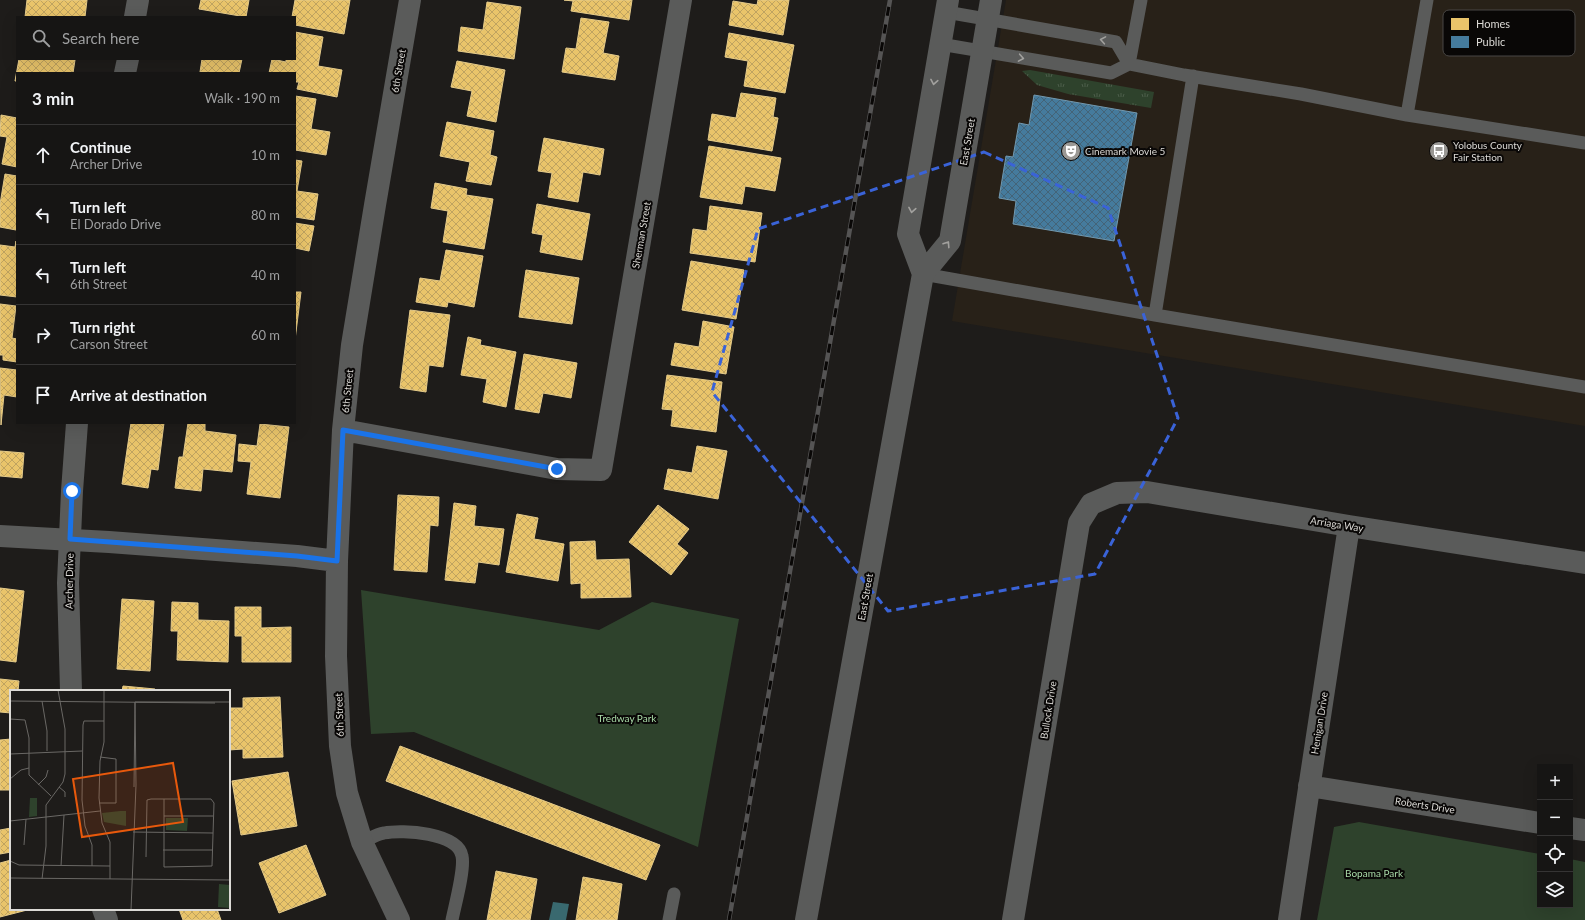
<!DOCTYPE html>
<html lang="en">
<head>
<meta charset="utf-8">
<style>
  :root { --surface:#161514; --page:#1f1e1d; --text:#f1f3f6; --muted:#9e9fa0; --line:#353434 }
  body { margin:0; font-family:Lato,sans-serif; background:var(--page); color:var(--text) }
  .controls { position:absolute; right:12px; bottom:12px; display:grid; overflow:hidden; border-radius:0px; box-shadow:0 4px 16px #0002 }
  .controls button { width:36px; height:36px; display:grid; place-items:center; padding:0; border:0; border-bottom:1px solid var(--line); background:var(--surface); color:var(--text); font:20px sans-serif }
  .stop { position:absolute; width:12px; height:12px; margin:-9px; border:3px solid #1a73e8; border-radius:50%; background:#fff }
  .stop.end { background:#1a73e8; border-color:#fff; box-shadow:0 1px 4px #0008 }
  .list { margin:0; padding:0; list-style:none }
  h2 { display:flex; justify-content:space-between; align-items:center; height:52px; margin:0; padding:0 16px; font-size:17px }
  h2 small { font-size:13px; font-weight:400; color:var(--muted) }
  .list li { display:grid; grid-template-columns:26px 1fr auto; gap:12px; align-items:center; box-sizing:border-box; height:60px; padding:0 16px; border-top:1px solid var(--line) }
  .list b { display:block; font-size:15px; white-space:nowrap }
  .list p { margin:0; font-size:13px; white-space:nowrap; color:var(--muted) }
  .list em { font-size:13px; font-style:normal; color:var(--muted) }
  .icon { flex:none; width:22px; height:22px; fill:none; stroke:currentColor; stroke-width:2; stroke-linecap:round; stroke-linejoin:round }
  .map { position:relative; flex:none; width:1585px; height:920px; overflow:hidden }
  .search { position:absolute; background:var(--surface); box-shadow:0 4px 16px #0002; left:16px; top:16px; width:280px; height:44px; display:flex; align-items:center; gap:10px; box-sizing:border-box; padding:0 14px; border-radius:0px; color:var(--muted); font-size:15px }
  .panel { position:absolute; background:var(--surface); box-shadow:0 4px 16px #0002; left:16px; top:72px; width:280px; height:352px; border-radius:0px }
  .map>svg:first-child { display:block }
</style>
</head>
<body>
<div class="map">
<svg width="1585" height="920" viewBox="0 0 1585 920">
  <defs>
    <pattern id="grass-tufts" width="24" height="20" patternUnits="userSpaceOnUse"><rect width="24" height="20" fill="#2e422c"/><path d="M3 7l-1-3M5 7V3M7 7l1-3M15 17l-1-3M17 17v-4M19 17l1-3" fill="none" stroke="#4c5d4a"/></pattern>
    <pattern id="homes-cross-hatch" width="8" height="8" patternUnits="userSpaceOnUse"><rect width="8" height="8" fill="#e9c46a"/><path d="M0 0l8 8M0 8l8-8" fill="none" stroke="#bfa360"/></pattern>
    <pattern id="public-cross-hatch" width="8" height="8" patternUnits="userSpaceOnUse"><rect width="8" height="8" fill="#457b9d"/><path d="M0 0l8 8M0 8l8-8" fill="none" stroke="#446478"/></pattern>
  </defs>
  <rect width="100%" height="100%" fill="#1e1c1a"/>
  <path fill="#282118" d="M1006 0H1585V426L952 321Z"/>
  <path fill="url(#grass-tufts)" d="M1030 70 1154 92 1151 108 1068 94 1037 85 1022 71Z"/>
  <path fill="#2e422c" d="M361 590 599 630 652 602 739 619 698 847 414 732 371 734Z
    M1359 822 1540 854V905H1570V859L1585 862V920H1317L1334 827Z"/>
  <path fill="#39696f" d="M553 902 569 904 566 920H549Z"/>
  <path fill="url(#homes-cross-hatch)" stroke="#e5cb8a" d="M27 0H87L85 17H25Z
    M201 0H249L246 17 199 9Z
    M295 0H350L344 34 295 25V17H292Z
    M564 0H632L629 20 571 11 573 1Z
    M758 0H789L783 35 729 25 733 1 757 5Z
    M487 2 521 7 514 59 458 51 461 27 483 30Z
    M581 18 609 22 603 53 619 56 615 80 562 72 566 48 576 49Z
    M295 32 323 37 318 66 342 70 337 97 297 89 299 82H295V73H269L272 59 286 62V59H295Z
    M729 33 794 45 785 93 744 86 748 61 725 57Z
    M19 59H67L75 60 73 73H17V81H15Z
    M202 59H242L239 73 200 72Z
    M457 61 505 70 496 122 467 116 472 91 451 87Z
    M741 93 776 98 773 117 778 118 772 151 708 140 712 114 736 118Z
    M295 96 316 99 311 129 330 132 326 155 295 150Z
    M1 115 17 118V167L2 164 7 137 0 136Z
    M447 122 494 131 490 155 497 157 491 185 466 181 470 162 440 156Z
    M544 138 604 149 600 175 583 172 578 202 548 197 552 173 538 171Z
    M709 146 781 158 775 191 745 186 742 204 700 197Z
    M295 160 302 161 297 191 318 194 314 220 295 217Z
    M5 174 17 176V222L16 230 0 227V204Z
    M435 183 467 189 466 195 493 199 484 249 443 242 448 211 431 208Z
    M537 204 590 214 582 260 540 252 543 235 532 233Z
    M710 206 762 213 755 262 690 253 693 229 707 231Z
    M295 223 314 226 309 251 295 248Z
    M16 241 17 297 0 295V245L15 247Z
    M446 250 483 256 474 307 448 302 447 307 416 302 420 278 440 281Z
    M691 261 744 270 736 319 682 310Z
    M526 270 579 278 572 324 519 317Z
    M295 292H301L295 340Z
    M0 304 16 306 12 338 17 339V362L3 360V355H0Z
    M410 310 450 315 443 367 429 365 426 392 400 388Z
    M703 321 734 327 726 374 671 365 675 343 699 347Z
    M468 337 481 340 480 345 516 352 506 407 483 402 487 379 461 375Z
    M524 354 577 363 571 398 543 393 539 413 515 409Z
    M0 368 17 370V397L4 395 1 425Z
    M667 375 722 382 716 432 671 426 673 410 662 409Z
    M131 423H164L158 470 151 469 148 488 122 484Z
    M188 423H205V431L236 435 232 472 203 469 201 491 175 488 179 457H183Z
    M260 424 289 427 280 498 247 494 251 462 238 461 239 444 257 446Z
    M697 446 727 451 718 499 664 489 668 469 692 473Z
    M0 451 24 453 22 478 0 476Z
    M398 495 439 497 438 526 430 525 427 572 394 570Z
    M454 503 476 506 474 526 504 529 499 565 478 562 475 583 445 580Z
    M658 505 689 529 677 544 688 553 671 575 629 542Z
    M517 514 538 518 534 539 564 544 558 581 506 572Z
    M595 541 596 560 629 559 631 597 581 598V583L571 584 570 542Z
    M0 588 24 591 16 662 0 660Z
    M122 599 154 601 150 671 117 669Z
    M172 602 198 603V620L229 621 228 662 177 660 178 631H171Z
    M235 607H261V628L291 627V662H242V636H235Z
    M0 679 19 681 18 691H11V713L0 712Z
    M123 686 155 689 154 691H122Z
    M280 697 283 757 243 758V749L229 750V708H243V698Z
    M11 739V790H0V740Z
    M400 746 660 845 646 880 386 781Z
    M288 772 297 826 241 835 232 781Z
    M11 828V852L0 854V830Z
    M306 845 326 895 279 913 259 863Z
    M11 860V909H31L0 917V863Z
    M496 871 537 879 530 920H487Z
    M583 877 622 884 617 920H576Z
    M179 909H217L221 920H183Z"/>
  <path fill="url(#public-cross-hatch)" stroke="#7298ae" d="M1034 95 1137 113 1114 241 1013 224 1016 201 999 198 1006 156 1013 157 1019 123 1029 125Z"/>
  <g fill="none" stroke-linecap="round" stroke-linejoin="round">
    <path stroke="#5a5b5a" stroke-width="13" d="M946 12 1116 42 1129 64
      M940 44 1111 73 1129 64 1184 75 1301 94 1407 115 1585 143
      M1129 64 1141 0
      M1407 115 1427 0
      M923 274 1155 315 1585 387
      M1155 315 1193 76
      M362 842C369 839 377 834 384 833 403 829 458 833 462 856 465 869 455 905 452 920
      M669 920 674 894"/>
    <path stroke="#5a5b5a" stroke-width="22" d="M135 17 138 0
      M125 73 128 59
      M343 430 557 469 601 470 681 0
      M0 536 109 542 297 556 337 561
      M71 691 68 583 72 491 77 423
      M1309 786 1540 823
      M1570 828 1585 830
      M103 909 107 920
      M399 920 362 842 347 793 340 746 336 656 337 561 343 430 352 345 375 205 410 0
      M1013 920 1079 523 1091 504 1117 493 1147 492 1349 526 1585 563
      M1289 920 1349 526"/>
    <path stroke="#5a5b5a" stroke-width="22" d="M923 274 908 234 948 0
      M806 920 923 274 950 241 991 0"/>
    <defs>
      <path id="rail" d="M729 920 890 0"/>
    </defs>
    <use href="#rail" stroke="#555454" stroke-width="4.5"/>
    <use href="#rail" stroke="#090706" stroke-width="3" stroke-dasharray="9" stroke-linecap="butt"/>
  </g>
  <defs><path id="oneway-chevron" d="M-2-3.5L2.5 0L-2 3.5" fill="none" stroke-width="1.6" stroke-linecap="round" stroke-linejoin="round"/></defs>
  <g stroke="#a2a19e">
    <use href="#oneway-chevron" transform="translate(1103 40) rotate(-170)"/>
    <use href="#oneway-chevron" transform="translate(1021 58) rotate(10)"/>
    <use href="#oneway-chevron" transform="translate(934 82) rotate(100)"/>
    <use href="#oneway-chevron" transform="translate(912 210) rotate(100)"/>
    <use href="#oneway-chevron" transform="translate(947 244) rotate(-57)"/>
  </g>
  <g fill="none" stroke-linecap="round" stroke-linejoin="round">
    <path stroke="#1a73e8" stroke-width="5" d="M72 491 70 539 297 556 337 561 343 430 557 469"/>
  </g>
  <path fill="none" stroke="#3a63d8" stroke-width="3" stroke-dasharray="8 5" stroke-linejoin="round" d="M984 152 1108 208 1178 418 1095 574 888 611 712 392 758 229Z"/>
  <defs>
    <symbol id="theatre-disc" viewBox="-11 -11 22 22"><circle r="9.5" fill="#9a9894" stroke="#090706"/><path d="M-5-5.5Q0-4 5-5.5V0Q5 5 0 6Q-5 5-5 0ZM-3.3-2.5H-1v1.5H-3.3ZM1-2.5H3.3v1.5H1ZM-2.8 1Q0 5.5 2.8 1Z" fill="#fff"/></symbol>
    <symbol id="bus-disc" viewBox="-11 -11 22 22"><circle r="9.5" fill="#9a9894" stroke="#090706"/><path d="M-5-6H5V4H4V6H2V4H-2V6H-4V4H-5ZM-3.5-4V0h7V-4ZM-3.5 1.2v1.5H-2V1.2ZM2 1.2v1.5H3.5V1.2Z" fill="#fff"/></symbol>
  </defs>
  <g fill-rule="evenodd">
    <use href="#theatre-disc" x="1060" y="140" width="22" height="22"/>
    <use href="#bus-disc" x="1428" y="140" width="22" height="22"/>
  </g>
  <g text-anchor="middle" stroke-width="4" stroke-linejoin="round" paint-order="stroke">
    <g font-size="10" fill="#dcdad6" stroke="#090706">
      <text transform="translate(398 71) rotate(-80)" y="4">6th Street</text>
      <text transform="translate(967 142) rotate(-80)" y="4">East Street</text>
      <text transform="translate(641 235) rotate(-80)" y="4">Sherman Street</text>
      <text transform="translate(347 391) rotate(-84)" y="4">6th Street</text>
      <text transform="translate(1337 524) rotate(9)" y="4">Arriaga Way</text>
      <text transform="translate(69 581) rotate(-89)" y="4">Archer Drive</text>
      <text transform="translate(865 597) rotate(-80)" y="4">East Street</text>
      <text transform="translate(1048 710) rotate(-81)" y="4">Bullock Drive</text>
      <text transform="translate(339 715) rotate(-92)" y="4">6th Street</text>
      <text transform="translate(1319 723) rotate(-81)" y="4">Henigan Drive</text>
      <text transform="translate(1425 805) rotate(9)" y="4">Roberts Drive</text>
    </g>
    <g font-size="10" fill="#dcdad6" stroke="#090706" text-anchor="start">
      <text x="1453" y="149">Yolobus County<tspan x="1453" dy="12">Fair Station</tspan></text>
      <text x="1085" y="155">Cinemark Movie 5</text>
    </g>
    <g font-size="10" fill="#aadca9" stroke="#090706">
      <text x="627" y="722">Tredway Park</text>
      <text x="1374" y="877">Bopama Park</text>
    </g>
  </g>
  <g transform="translate(10 690)">
    <rect width="220" height="220" fill="#1e1c1a"/>
    <path d="M20 108H27V126L19 127Z" fill="#2e422c"/>
    <path d="M110 121H116V136L94 132 92 123ZM156 128H178L177 141 156 140ZM209 194 220 195V218L208 217Z" fill="#2e422c"/>
    <path fill="none" stroke="#6a6865" stroke-width="1" d="M94 0V52L90 71 89 108 92 133 100 152V189M0 11 205 13M32 11 37 41V61M125 12H220M0 29 15 30 19 48V85L41 106M0 64 72 61M0 89 11 80 19 78M28 95 36 87 38 80M49 97 55 102V107M124 97 125 12M89 113H106V69L90 67M154 126H203M0 131 90 121M123 142 203 143M14 155 16 129M153 160H203M220 162V175M136 167 137 110 141 109H201L204 113 202 176 154 177V109M0 171 9 175 100 176M51 176 54 125M82 176V155L75 136 72 110 73 35 74 31H94M0 188 220 190M32 189 36 156V115L53 92 55 84V39L48 0M121 220 126 95 125 12"/>
    <path fill="#e8590c" fill-opacity="0.15" stroke="#e8590c" stroke-width="2" d="M163 73 173 132 72 147 63 89Z"/>
    <rect width="220" height="220" fill="none" stroke="#dcdad6" stroke-width="2"/>
  </g>
  <rect x="1443" y="10" width="132" height="46" rx="6" fill="#090706" stroke="#484644" stroke-width="1"/>
  <rect x="1451" y="18" width="18" height="12" fill="#e9c46a"/>
  <rect x="1451" y="36" width="18" height="12" fill="#457b9d"/>
  <g font-size="11" fill="#dcdad6">
    <text x="1476" y="28">Homes</text>
    <text x="1476" y="46">Public</text>
  </g>
</svg>
<div class="controls">
<button>+</button>
<button>−</button>
<button><svg class="icon" aria-label="locate" viewBox="0 0 24 24"><circle cx="12" cy="12" r="6"/><path d="M12 2v4M12 18v4M2 12h4M18 12h4"/></svg></button>
<button><svg class="icon" aria-label="layers" viewBox="0 0 24 24"><path d="M12 4l9 5-9 5-9-5zM3 14l9 5 9-5"/></svg></button>
</div>
<div class="stop" style="left:72px;top:491px"></div>
<div class="stop end" style="left:557px;top:469px"></div>
<div class="search"><svg class="icon" aria-label="search" viewBox="0 0 24 24"><circle cx="10" cy="10" r="6"/><path d="M15 15l6 6"/></svg>Search here</div>
<section class="panel">
<h2>3 min<small>Walk · 190 m</small></h2>
<ul class="list">
<li><svg class="icon" aria-label="ahead" viewBox="0 0 24 24"><path d="M12 20V5M6 11l6-6 6 6"/></svg><div><b>Continue</b><p>Archer Drive</p></div><em>10 m</em></li>
<li><svg class="icon" aria-label="left" viewBox="0 0 24 24"><path d="M17 20v-9H6M10 6l-5 5 5 5"/></svg><div><b>Turn left</b><p>El Dorado Drive</p></div><em>80 m</em></li>
<li><svg class="icon" aria-label="left" viewBox="0 0 24 24"><path d="M17 20v-9H6M10 6l-5 5 5 5"/></svg><div><b>Turn left</b><p>6th Street</p></div><em>40 m</em></li>
<li><svg class="icon" aria-label="right" viewBox="0 0 24 24"><path d="M7 20v-9h11M14 6l5 5-5 5"/></svg><div><b>Turn right</b><p>Carson Street</p></div><em>60 m</em></li>
<li><svg class="icon" aria-label="arrive" viewBox="0 0 24 24"><path d="M6 21V4h12l-3 4 3 4H6"/></svg><div><b>Arrive at destination</b></div></li>
</ul>
</section>
</div>
</body>
</html>
